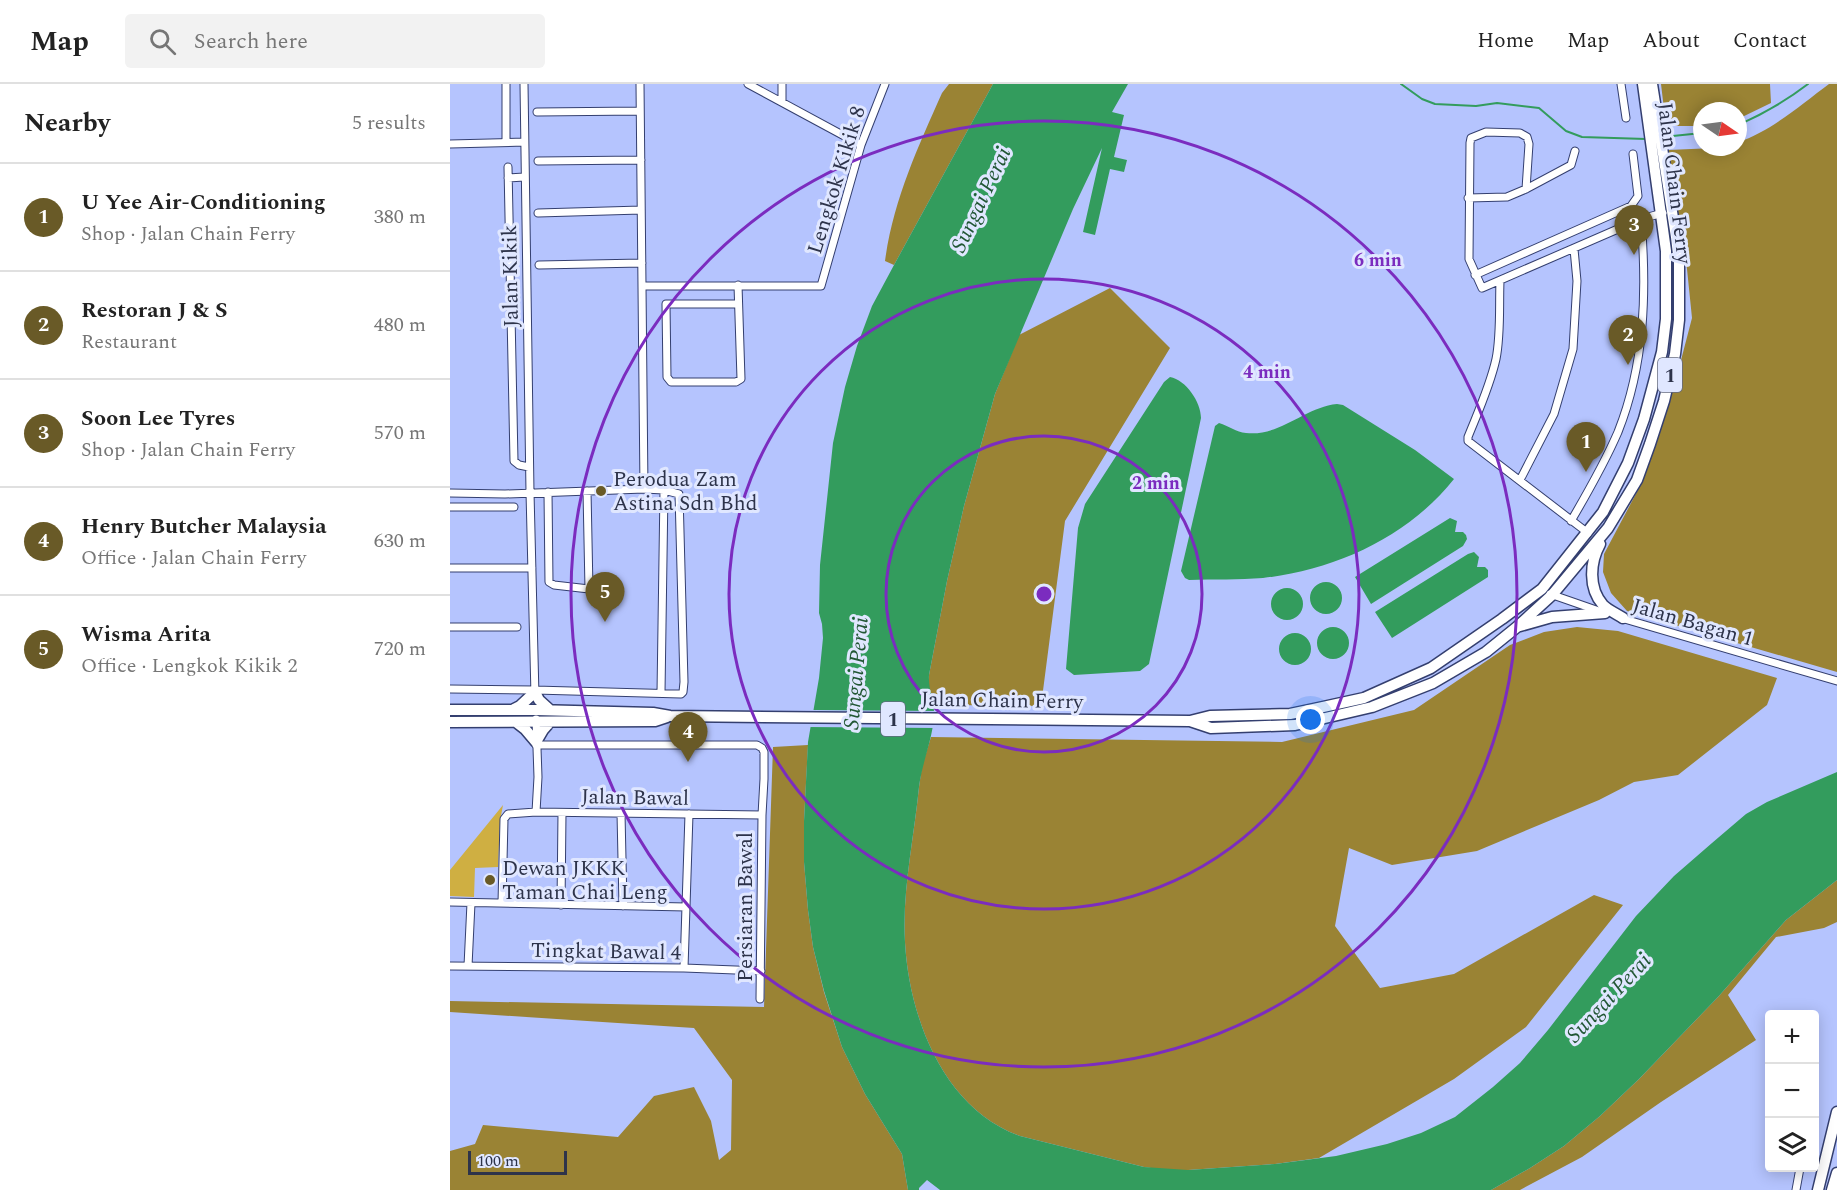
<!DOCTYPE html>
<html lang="en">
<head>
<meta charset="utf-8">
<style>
  :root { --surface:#fff; --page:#f2f2f2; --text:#222; --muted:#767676; --line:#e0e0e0; --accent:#695a27 }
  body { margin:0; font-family:Spectral,serif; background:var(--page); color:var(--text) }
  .controls { position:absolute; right:18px; bottom:18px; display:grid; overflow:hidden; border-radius:6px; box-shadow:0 3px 15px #0003 }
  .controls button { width:54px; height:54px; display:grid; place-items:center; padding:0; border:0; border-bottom:2px solid var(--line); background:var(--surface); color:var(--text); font:30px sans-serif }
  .compass { position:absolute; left:1243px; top:18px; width:54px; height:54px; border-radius:50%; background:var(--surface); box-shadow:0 3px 15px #0003; rotate:103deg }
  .scale { position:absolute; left:18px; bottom:15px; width:99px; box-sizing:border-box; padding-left:6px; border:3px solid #2d334a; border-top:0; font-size:16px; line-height:21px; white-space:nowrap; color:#2d334a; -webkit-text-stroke:4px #e0e7ff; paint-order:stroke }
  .you { position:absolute; left:861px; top:636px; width:21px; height:21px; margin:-15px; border:4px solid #fff; border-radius:50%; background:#1a73e8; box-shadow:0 0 0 9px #1a73e833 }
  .badge { display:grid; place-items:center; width:39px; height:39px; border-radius:50%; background:var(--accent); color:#fff; font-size:20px; font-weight:700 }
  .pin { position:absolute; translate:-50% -50px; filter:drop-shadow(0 2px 3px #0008) }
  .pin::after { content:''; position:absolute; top:32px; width:21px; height:18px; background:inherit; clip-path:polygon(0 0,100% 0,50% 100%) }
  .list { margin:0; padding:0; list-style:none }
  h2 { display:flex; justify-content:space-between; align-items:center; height:78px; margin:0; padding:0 24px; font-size:26px }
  h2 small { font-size:20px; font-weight:400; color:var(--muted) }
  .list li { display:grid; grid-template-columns:39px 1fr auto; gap:18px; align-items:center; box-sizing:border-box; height:108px; padding:0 24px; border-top:2px solid var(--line) }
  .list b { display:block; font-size:22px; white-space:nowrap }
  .list p { margin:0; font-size:20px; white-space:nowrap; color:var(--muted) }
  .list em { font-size:20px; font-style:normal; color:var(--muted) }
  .icon { flex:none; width:33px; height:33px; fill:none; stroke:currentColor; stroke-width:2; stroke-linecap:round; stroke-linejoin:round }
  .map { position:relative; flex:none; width:1387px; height:1106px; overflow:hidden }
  header { display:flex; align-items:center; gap:36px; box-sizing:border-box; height:84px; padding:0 30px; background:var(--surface); border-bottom:2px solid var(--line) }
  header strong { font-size:28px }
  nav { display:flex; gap:33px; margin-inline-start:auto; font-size:21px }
  .search { width:420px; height:54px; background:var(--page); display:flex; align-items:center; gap:15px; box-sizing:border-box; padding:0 21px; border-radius:6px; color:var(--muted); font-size:22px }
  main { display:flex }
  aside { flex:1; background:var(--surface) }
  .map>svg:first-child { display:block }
</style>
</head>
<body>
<header>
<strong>Map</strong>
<div class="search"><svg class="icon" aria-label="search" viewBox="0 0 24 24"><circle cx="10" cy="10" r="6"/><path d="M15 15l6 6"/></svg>Search here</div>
<nav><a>Home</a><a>Map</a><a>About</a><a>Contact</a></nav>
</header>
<main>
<aside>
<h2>Nearby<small>5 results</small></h2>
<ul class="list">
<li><span class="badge">1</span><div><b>U Yee Air-Conditioning</b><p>Shop · Jalan Chain Ferry</p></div><em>380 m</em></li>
<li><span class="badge">2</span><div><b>Restoran J &amp; S</b><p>Restaurant</p></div><em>480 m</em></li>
<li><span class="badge">3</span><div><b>Soon Lee Tyres</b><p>Shop · Jalan Chain Ferry</p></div><em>570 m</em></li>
<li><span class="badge">4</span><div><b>Henry Butcher Malaysia</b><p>Office · Jalan Chain Ferry</p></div><em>630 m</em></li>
<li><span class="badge">5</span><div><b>Wisma Arita</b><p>Office · Lengkok Kikik 2</p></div><em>720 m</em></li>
</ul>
</aside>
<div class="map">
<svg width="1387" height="1106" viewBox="0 0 1387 1106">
  <rect width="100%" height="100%" fill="#b5c4fe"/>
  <path fill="#cfaf42" d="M53 721 50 737 48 783 25 784 24 813 0 812V786Z"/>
  <path fill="#9a8334" d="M499 0H543L444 181 435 177C443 117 468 63 492 9Z
    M1211 0H1320L1321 19 1288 35V27H1252V42H1216Z
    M1379 0H1387V588L1177 527 1161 509 1153 488 1154 470 1189 404 1230 280 1242 234 1237 185 1218 66 1288 63V58C1320 48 1352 20 1379 0Z
    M660 204 720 264 615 437 591 622 504 621 506 613 480 609 478 599 479 591 497 497 514 422 545 310 569 251Z
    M1127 543 1168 547 1327 594 1317 621 1228 691 1184 698 1149 716 1027 767 942 781 899 764 885 842 930 904 1004 890 1144 811 1173 821 1076 943 1004 995 869 1074 825 1080 738 1086H715L694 1083 570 1052C494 1025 459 934 455 858 452 807 464 754 469 703L472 682 481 653 832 658 964 626 1060 561 1094 548Z
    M358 661 354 737V778L358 826 363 863 374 908 392 963 415 1010 452 1070 458 1106H0V1067L25 1060 33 1041 168 1053 204 1012 244 1003 261 1037 269 1076 281 1066 282 996 244 944 0 928V917L314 923 323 663Z
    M1387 796V838L1374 844 1326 853 1278 911 1306 956 1211 1018 1132 1073 1070 1106H1041L1080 1084 1114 1062 1150 1032 1189 995 1268 913 1336 836Z"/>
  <path fill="#339c5d" d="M543 0H678L662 28 674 31 664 73 677 76 674 88 660 85 645 151 633 148 652 64 623 125 545 310 514 422 497 497 479 591C478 606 485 618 484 633 482 657 472 679 469 703 464 754 452 807 455 858 459 934 494 1025 570 1052L694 1083 738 1086 825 1080 886 1072 937 1060 971 1049 1005 1033 1043 1003 1070 979 1098 946 1186 832 1224 792 1262 759 1296 730 1317 718 1387 688V796L1336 836 1268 913 1189 995 1150 1032 1114 1062 1080 1084 1041 1106H490L477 1096 469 1104V1106H458L452 1070 415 1010 392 963 374 907 363 863 358 826 354 778V737L358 658 369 594 373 554 372 540 369 529 370 481 383 359 395 303 407 262 422 222 444 181Z
    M720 293C736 296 751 318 751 334L699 580 690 587 624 591 616 585 628 444 635 420 714 298Z
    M887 320 893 321 965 366 1004 395C958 453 885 486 813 494 789 496 763 495 739 496L735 494 731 487 765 342 769 339C779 342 786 348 796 349 830 353 855 323 887 320Z
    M1000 434 1007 437 1005 448H1013L1016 451 1017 455 1013 462 921 520 905 493Z
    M1024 468 1029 473 1027 483H1035L1038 486V493L942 554 925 528 1018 470Z
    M860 514a16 16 0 1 1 32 0a16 16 0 1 1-32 0Z
    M821 520a16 16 0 1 1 32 0a16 16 0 1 1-32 0Z
    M867 559a16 16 0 1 1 32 0a16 16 0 1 1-32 0Z
    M829 565a16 16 0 1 1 32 0a16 16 0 1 1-32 0Z"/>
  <path fill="#b5c4fe" d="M361 626 487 627V630L486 644 357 643Z"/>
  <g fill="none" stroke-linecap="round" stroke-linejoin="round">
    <path stroke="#339c5d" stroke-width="2" d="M951 0 972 15 985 20 1026 22 1047 19 1089 24 1116 47 1132 53 1196 55
      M1288 41C1313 30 1336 17 1358 0
      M1213 53 1252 49"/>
    <defs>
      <path id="minor" d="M74 0 80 408 85 612
        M190 0 194 405
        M298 0 411 61
        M332 0V17
        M1171 0 1176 34
        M87 28 190 27
        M56 58V0
        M0 60 74 58
        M88 77 191 76
        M58 83 64 377 69 381 79 383
        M58 94 74 93
        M1076 105 1079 60 1077 53 1070 49 1036 48 1021 54 1020 59 1019 175 1032 204 1191 135 1213 129
        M1018 114 1057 113 1076 105 1121 81 1125 67
        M88 129 191 126
        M89 181 192 179
        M1025 191 1181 122 1188 112 1183 70
        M1050 197C1049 222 1051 250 1046 275 1040 302 1028 328 1018 353V357L1138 449
        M288 201 291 295 286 298H221L217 293 216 220H288
        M192 202H371L411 61 435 0
        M1070 396 1104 330 1123 265 1127 197 1124 165
        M137 407 139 505 141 508
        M98 408 99 498 104 501 139 505
        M0 409 55 410 194 405 214 406 229 410 234 598 233 608 231 610 85 606 0 605
        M0 423H64
        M1121 437C1138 408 1155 378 1168 348 1195 280 1197 208 1191 135
        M0 484H82
        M1100 510 1149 527
        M1171 534 1387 597
        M0 543H67
        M211 609 214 406
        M86 635 88 693 86 728
        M86 661H307L312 664 314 668V695L312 731 310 915
        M171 729 173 822
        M0 818 236 823
        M52 819 54 735 58 730 86 728 312 731
        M111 821 112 729
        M0 882 234 884 311 887
        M18 882 21 819
        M234 884 239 730
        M1346 1106 1350 1084"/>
      <path id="highway" d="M1150 460C1140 478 1138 504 1153 521 1158 526 1167 530 1173 534
        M1070 542 1102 533 1155 529
        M64 625 70 622 85 608 89 616 100 626
        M0 626H85L203 629 220 632 740 637 760 632 840 630 873 623 914 614 981 584 1052 535 1092 505 1153 428 1178 379 1194 335 1212 268 1216 235V167L1193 0
        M740 637 761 644 845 641 922 623 983 599 1036 568 1067 543 1102 511 1158 444 1187 396 1200 360 1214 317 1225 270 1229 236V179L1226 153 1202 0
        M0 638 205 637 217 633
        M66 638 75 645 86 658 93 646 100 638
        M1368 1106 1387 1028
        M1382 1106 1387 1089"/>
    </defs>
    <use href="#minor" stroke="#343f6f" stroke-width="9"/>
    <use href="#highway" stroke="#343f6f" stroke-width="13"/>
    <use href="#minor" stroke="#fff" stroke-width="7"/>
    <use href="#highway" stroke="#fff" stroke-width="10"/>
  </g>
  <g fill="none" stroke="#7b2cbf" stroke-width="3">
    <circle cx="594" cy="510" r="158"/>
    <circle cx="594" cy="510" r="315"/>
    <circle cx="594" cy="510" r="473"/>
  </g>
  <g fill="#695a27" stroke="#e0e7ff" stroke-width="2">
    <circle cx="151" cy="407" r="6"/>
    <circle cx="40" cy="796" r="6"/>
  </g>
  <g text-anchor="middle" stroke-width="6" stroke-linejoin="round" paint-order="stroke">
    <g fill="#e0e7ff" stroke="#636980" stroke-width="1.5">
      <rect x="1208" y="274" width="24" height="34" rx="4.5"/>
      <rect x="431" y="618" width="24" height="34" rx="4.5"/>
    </g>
    <g font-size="20" font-weight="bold" fill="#2d334a">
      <text x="1220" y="298">1</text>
      <text x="443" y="642">1</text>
    </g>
    <g font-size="21" fill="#2d334a" stroke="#e0e7ff">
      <text transform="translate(386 96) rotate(-73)" y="7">Lengkok Kikik 8</text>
      <text transform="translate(1225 99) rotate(83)" y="7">Jalan Chain Ferry</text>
      <text transform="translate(60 192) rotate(-91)" y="7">Jalan Kikik</text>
      <text transform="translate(1243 538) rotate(16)" y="7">Jalan Bagan 1</text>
      <text transform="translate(552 616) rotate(1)" y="7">Jalan Chain Ferry</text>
      <text transform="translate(185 713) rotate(1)" y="7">Jalan Bawal</text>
      <text transform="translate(295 823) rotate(-90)" y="7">Persiaran Bawal</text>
      <text transform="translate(156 867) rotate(1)" y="7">Tingkat Bawal 4</text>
    </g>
    <g font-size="21" fill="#2d334a" stroke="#e0e7ff" text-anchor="start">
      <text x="163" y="402">Perodua Zam<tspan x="163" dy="24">Astina Sdn Bhd</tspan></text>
      <text x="52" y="791">Dewan JKKK<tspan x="52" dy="24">Taman Chai Leng</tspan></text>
    </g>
    <g font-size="22" font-style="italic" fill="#225735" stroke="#e0e7ff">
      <text transform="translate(530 115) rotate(-65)" y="8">Sungai Perai</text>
      <text transform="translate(405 589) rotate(-85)" y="8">Sungai Perai</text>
      <text transform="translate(1158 913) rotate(-47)" y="8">Sungai Perai</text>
    </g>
  </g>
  <circle cx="594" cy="510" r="9" fill="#7b2cbf" stroke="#e0e7ff" stroke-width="3"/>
  <g font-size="18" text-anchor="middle" font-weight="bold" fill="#7b2cbf" stroke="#e0e7ff" stroke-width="6" stroke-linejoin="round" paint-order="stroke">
    <text x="928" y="182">6 min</text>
    <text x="817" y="294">4 min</text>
    <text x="706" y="405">2 min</text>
  </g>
</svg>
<div class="controls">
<button>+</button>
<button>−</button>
<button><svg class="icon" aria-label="layers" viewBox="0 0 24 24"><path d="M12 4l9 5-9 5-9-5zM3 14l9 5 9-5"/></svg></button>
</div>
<svg class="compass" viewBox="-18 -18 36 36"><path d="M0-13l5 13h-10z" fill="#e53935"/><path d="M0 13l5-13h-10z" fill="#767676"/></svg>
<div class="scale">100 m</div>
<div class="you"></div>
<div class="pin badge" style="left:1136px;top:388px">1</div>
<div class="pin badge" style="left:1178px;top:281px">2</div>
<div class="pin badge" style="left:1184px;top:171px">3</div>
<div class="pin badge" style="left:238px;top:678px">4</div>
<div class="pin badge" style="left:155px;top:538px">5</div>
</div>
</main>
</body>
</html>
